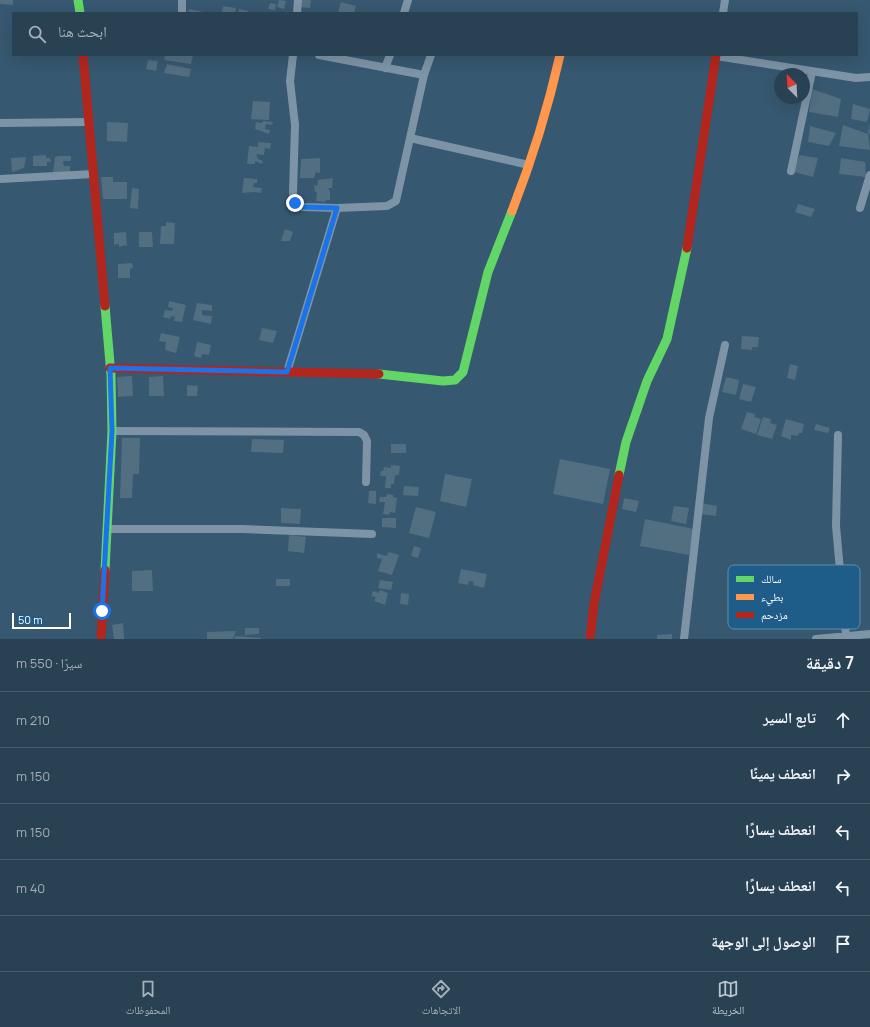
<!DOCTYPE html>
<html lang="ar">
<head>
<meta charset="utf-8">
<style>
  :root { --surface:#284254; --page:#344d5e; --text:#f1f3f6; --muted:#a5b0b8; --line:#445b6b; --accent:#b9c5cd }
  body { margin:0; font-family:Manrope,"Noto Naskh Arabic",sans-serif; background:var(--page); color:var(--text); direction:rtl }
  .compass { position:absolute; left:774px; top:68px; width:36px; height:36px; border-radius:50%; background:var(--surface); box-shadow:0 4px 16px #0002; rotate:336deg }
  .scale { position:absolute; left:12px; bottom:10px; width:59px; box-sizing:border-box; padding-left:4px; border:2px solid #fff; border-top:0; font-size:11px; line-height:14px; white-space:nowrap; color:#fff; -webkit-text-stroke:3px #1e5c89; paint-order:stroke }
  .stop { position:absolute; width:12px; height:12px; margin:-9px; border:3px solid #1a73e8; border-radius:50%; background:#fff }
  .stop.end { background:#1a73e8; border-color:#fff; box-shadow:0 1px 4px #0008 }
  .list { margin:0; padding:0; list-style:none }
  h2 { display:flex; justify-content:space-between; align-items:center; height:52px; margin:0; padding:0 16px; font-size:17px }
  h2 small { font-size:13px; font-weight:400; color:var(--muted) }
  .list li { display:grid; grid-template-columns:26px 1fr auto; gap:12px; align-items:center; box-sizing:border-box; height:56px; padding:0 16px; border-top:1px solid var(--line) }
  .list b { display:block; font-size:15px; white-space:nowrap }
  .list em { font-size:13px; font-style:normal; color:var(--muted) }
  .icon { flex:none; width:22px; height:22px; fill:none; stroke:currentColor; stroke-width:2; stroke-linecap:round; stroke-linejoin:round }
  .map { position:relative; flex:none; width:870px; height:639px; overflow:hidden; direction:ltr }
  .search { position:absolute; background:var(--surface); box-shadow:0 4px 16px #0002; left:12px; right:12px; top:12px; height:44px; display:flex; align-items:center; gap:10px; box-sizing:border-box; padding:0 14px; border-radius:0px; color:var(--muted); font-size:15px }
  .sheet { height:332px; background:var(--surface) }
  nav { display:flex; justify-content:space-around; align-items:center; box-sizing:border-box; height:56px; border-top:1px solid var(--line); background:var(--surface); font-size:11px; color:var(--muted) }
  nav a { display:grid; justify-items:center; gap:2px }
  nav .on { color:var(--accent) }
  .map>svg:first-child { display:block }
</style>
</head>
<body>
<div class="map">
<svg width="870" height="639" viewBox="0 0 870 639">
  <rect width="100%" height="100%" fill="#365870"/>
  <path fill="#526e81" d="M0 0H13V5L0 4Z
    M279 0 286 1 284 9 277 7Z
    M300 0H311L310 8 300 7Z
    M341 2 356 6 354 13H338Z
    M270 3 276 4 275 10 268 9Z
    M223 6 236 8 235 13H222Z
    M189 9 203 12 202 13H188Z
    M239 9 248 11 247 13H238Z
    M168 55H193L191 64 164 60 165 56Z
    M148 60 158 61 156 71 146 69Z
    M167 64 191 69 189 77 164 73Z
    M812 89 841 99 838 117 809 112Z
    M253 101 270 102 269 120 251 119Z
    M853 104 870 109 867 122 851 119Z
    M263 121 273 122 272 125 266 124 265 129 270 130 269 134 255 129 256 122 262 123Z
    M107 122 128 123 127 142 107 141Z
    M869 123 870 134H868L870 150 839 146 843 125 868 134Z
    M810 126 836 133 829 146 808 142Z
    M258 142 271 143 270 149 265 148 264 155 256 154 258 159 263 161 262 164 255 161V164H247L249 146 258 147Z
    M46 155V158H50L51 162H47V166H33V156Z
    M800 155 818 158 813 177 791 171Z
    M59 156H71V161H63L64 166H70V172H53L55 157Z
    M26 157 24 168 12 172 11 158Z
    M320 158V173L316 172 314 178H300L301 159Z
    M841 158 865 162 866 177 839 174Z
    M101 177H113V182H127V199H103Z
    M244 178 257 179V183H254L253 187 262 188 261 193 254 192 242 193Z
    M333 178 332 188H328L330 191V200H326L325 202 316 201 317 192H315L314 185 317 186 318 180Z
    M132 188 139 189 138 209 130 208Z
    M798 204 815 209 811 217 795 212Z
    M166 222 175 223 174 244H160L161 226H166Z
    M285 229 293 232 290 241H281Z
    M126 232 127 246 123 245V246L119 247V244L114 245V233Z
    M139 232H152L153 247H139Z
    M132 263 133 268 130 269V278H118V264Z
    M169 301 186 305 182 322 174 321 175 317 171 316 170 319 163 317 165 310 172 311 173 308 168 307Z
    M197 303 212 305V311L202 310V315L212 316 211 324 193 320Z
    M262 328 277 331 273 343 259 340Z
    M161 333 180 337 176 353 165 350 166 342 159 341Z
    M742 336 759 337 758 347H752V350L741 349Z
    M197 342 211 345 209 355 202 354 201 358 194 356Z
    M790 364 798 366 795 380 787 378Z
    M132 376 133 396 118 397 117 377Z
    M163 376 164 396H149V377Z
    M726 377 739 380 736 395 722 392Z
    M743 384 756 387 751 402 739 399Z
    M187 385 198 386 197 396H187Z
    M747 412 755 414 754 417 761 419 756 434 741 429Z
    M763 417 771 419 770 423 777 425 772 439 757 435Z
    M786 419 804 424 802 433H799L798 436 791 435V440L781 436Z
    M816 424 830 428 828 433 814 430Z
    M122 438H140L139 474H133L132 498H120Z
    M252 439 284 440 283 453 251 452Z
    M391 444H406V453H391Z
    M560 459 610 469 603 504 553 494Z
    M391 465 400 466 399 475H395L394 484H391V488H385L386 476H380L381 471H383L384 467 391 468Z
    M445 474 472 479 466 507 440 501Z
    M404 486 419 487 418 496 403 495Z
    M369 491H376V504L368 503Z
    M387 494 393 495V497L397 498 395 513 390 512 389 515 383 514 385 502H379L380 497H386Z
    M624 498 639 501 636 512 622 509Z
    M701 503 717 506 716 516 699 514Z
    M674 506 689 508 686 524 671 521Z
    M416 507 436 512 429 538 409 533Z
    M281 508 301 509 300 524 281 523Z
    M382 518H396V528L382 527Z
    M645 519 694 529 689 555 640 546Z
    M289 535 306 537 304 553 288 551Z
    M414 546 421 548 418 558 411 556Z
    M389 552 399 555 392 575 378 571 382 559 377 558V553L386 556Z
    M461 569 487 574 484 588 473 585 474 582 469 581 468 585 458 583Z
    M152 570 153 591H132V571Z
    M276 579H290V586H276Z
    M380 580 393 582 391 590 378 588Z
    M380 590 388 593 385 605 374 601 376 597 371 596 373 591 379 593Z
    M401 593 409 594 408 605 400 604Z
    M123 623 124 639H114L112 625Z
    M245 628H259V634L245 635Z
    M236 631 233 639H207V632Z
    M672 634V639H657V635Z
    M235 636 261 638V639H235Z"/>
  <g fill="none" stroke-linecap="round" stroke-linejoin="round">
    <path stroke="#7d94a6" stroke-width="8" d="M182 0V13
      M297 13 298 0
      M404 13 408 0
      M723 13 725 0
      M293 55 290 81 295 125 293 193 295 203 303 207 337 208 387 206 396 201 424 75 431 55
      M319 55 424 75
      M716 56 856 78 870 77
      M385 68 390 55
      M0 123 89 122
      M410 138 529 165
      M791 171 812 72
      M0 179 93 174
      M860 208 870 175
      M287 372 337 208
      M112 431 359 432 364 435 367 441 366 482
      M838 435 836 526 846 636
      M108 529H242L372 534
      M684 639 709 418 725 345
      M816 639 870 634"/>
    <path stroke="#63d668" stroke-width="9" d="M78 0 80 13
      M379 374 443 381 455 380 463 372 488 272 512 211
      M619 475 626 442 647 381 667 339 687 248
      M105 570 112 431 111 375 105 306"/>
    <path stroke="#ff974d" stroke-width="9" d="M512 211C532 160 548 108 560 55"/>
    <path stroke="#b3261e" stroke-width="9" d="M83 55 105 306
      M687 248 716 55
      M110 368 379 374
      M101 639 105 570
      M590 639 594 604 619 475"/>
  </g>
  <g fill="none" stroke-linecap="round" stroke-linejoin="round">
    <path stroke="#1a73e8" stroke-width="5" d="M102 611 112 431 110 368 287 372 337 208 302 207 295 203"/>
  </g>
  <rect x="728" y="565" width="132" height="64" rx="6" fill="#1e5c89" stroke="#628dac" stroke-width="1"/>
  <rect x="736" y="576" width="18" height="6" fill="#63d668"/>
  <rect x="736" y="594" width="18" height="6" fill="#ff974d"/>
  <rect x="736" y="612" width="18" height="6" fill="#b3261e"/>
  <g font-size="11" fill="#fff">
    <text x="761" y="583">سالك</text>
    <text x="761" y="601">بطيء</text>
    <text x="761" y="619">مزدحم</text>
  </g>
</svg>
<svg class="compass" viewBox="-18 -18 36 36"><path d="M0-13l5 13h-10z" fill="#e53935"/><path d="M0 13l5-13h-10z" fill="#a5b0b8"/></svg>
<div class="scale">50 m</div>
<div class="stop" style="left:102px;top:611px"></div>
<div class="stop end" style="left:295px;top:203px"></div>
<div class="search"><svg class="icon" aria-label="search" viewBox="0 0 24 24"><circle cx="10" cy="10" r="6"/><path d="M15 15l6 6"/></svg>ابحث هنا</div>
</div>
<section class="sheet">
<h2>7 دقيقة<small>سيرًا · 550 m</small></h2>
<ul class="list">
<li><svg class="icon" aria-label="ahead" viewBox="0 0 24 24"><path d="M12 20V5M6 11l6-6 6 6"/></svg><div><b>تابع السير</b></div><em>210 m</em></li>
<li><svg class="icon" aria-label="right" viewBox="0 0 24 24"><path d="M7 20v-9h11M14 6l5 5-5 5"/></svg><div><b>انعطف يمينًا</b></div><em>150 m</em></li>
<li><svg class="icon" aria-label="left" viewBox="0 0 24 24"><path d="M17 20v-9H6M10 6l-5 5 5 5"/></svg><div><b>انعطف يسارًا</b></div><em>150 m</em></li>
<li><svg class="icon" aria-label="left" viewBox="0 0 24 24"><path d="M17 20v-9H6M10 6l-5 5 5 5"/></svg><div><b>انعطف يسارًا</b></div><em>40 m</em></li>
<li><svg class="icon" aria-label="arrive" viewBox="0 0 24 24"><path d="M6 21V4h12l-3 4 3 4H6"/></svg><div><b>الوصول إلى الوجهة</b></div></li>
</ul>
</section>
<nav>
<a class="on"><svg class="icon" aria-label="map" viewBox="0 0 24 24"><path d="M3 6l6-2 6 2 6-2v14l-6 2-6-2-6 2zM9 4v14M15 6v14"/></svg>الخريطة</a>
<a><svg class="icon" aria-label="directions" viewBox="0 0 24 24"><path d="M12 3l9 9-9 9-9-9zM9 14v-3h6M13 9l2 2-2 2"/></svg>الاتجاهات</a>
<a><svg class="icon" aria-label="saved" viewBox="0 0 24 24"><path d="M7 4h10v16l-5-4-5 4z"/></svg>المحفوظات</a>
</nav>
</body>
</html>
